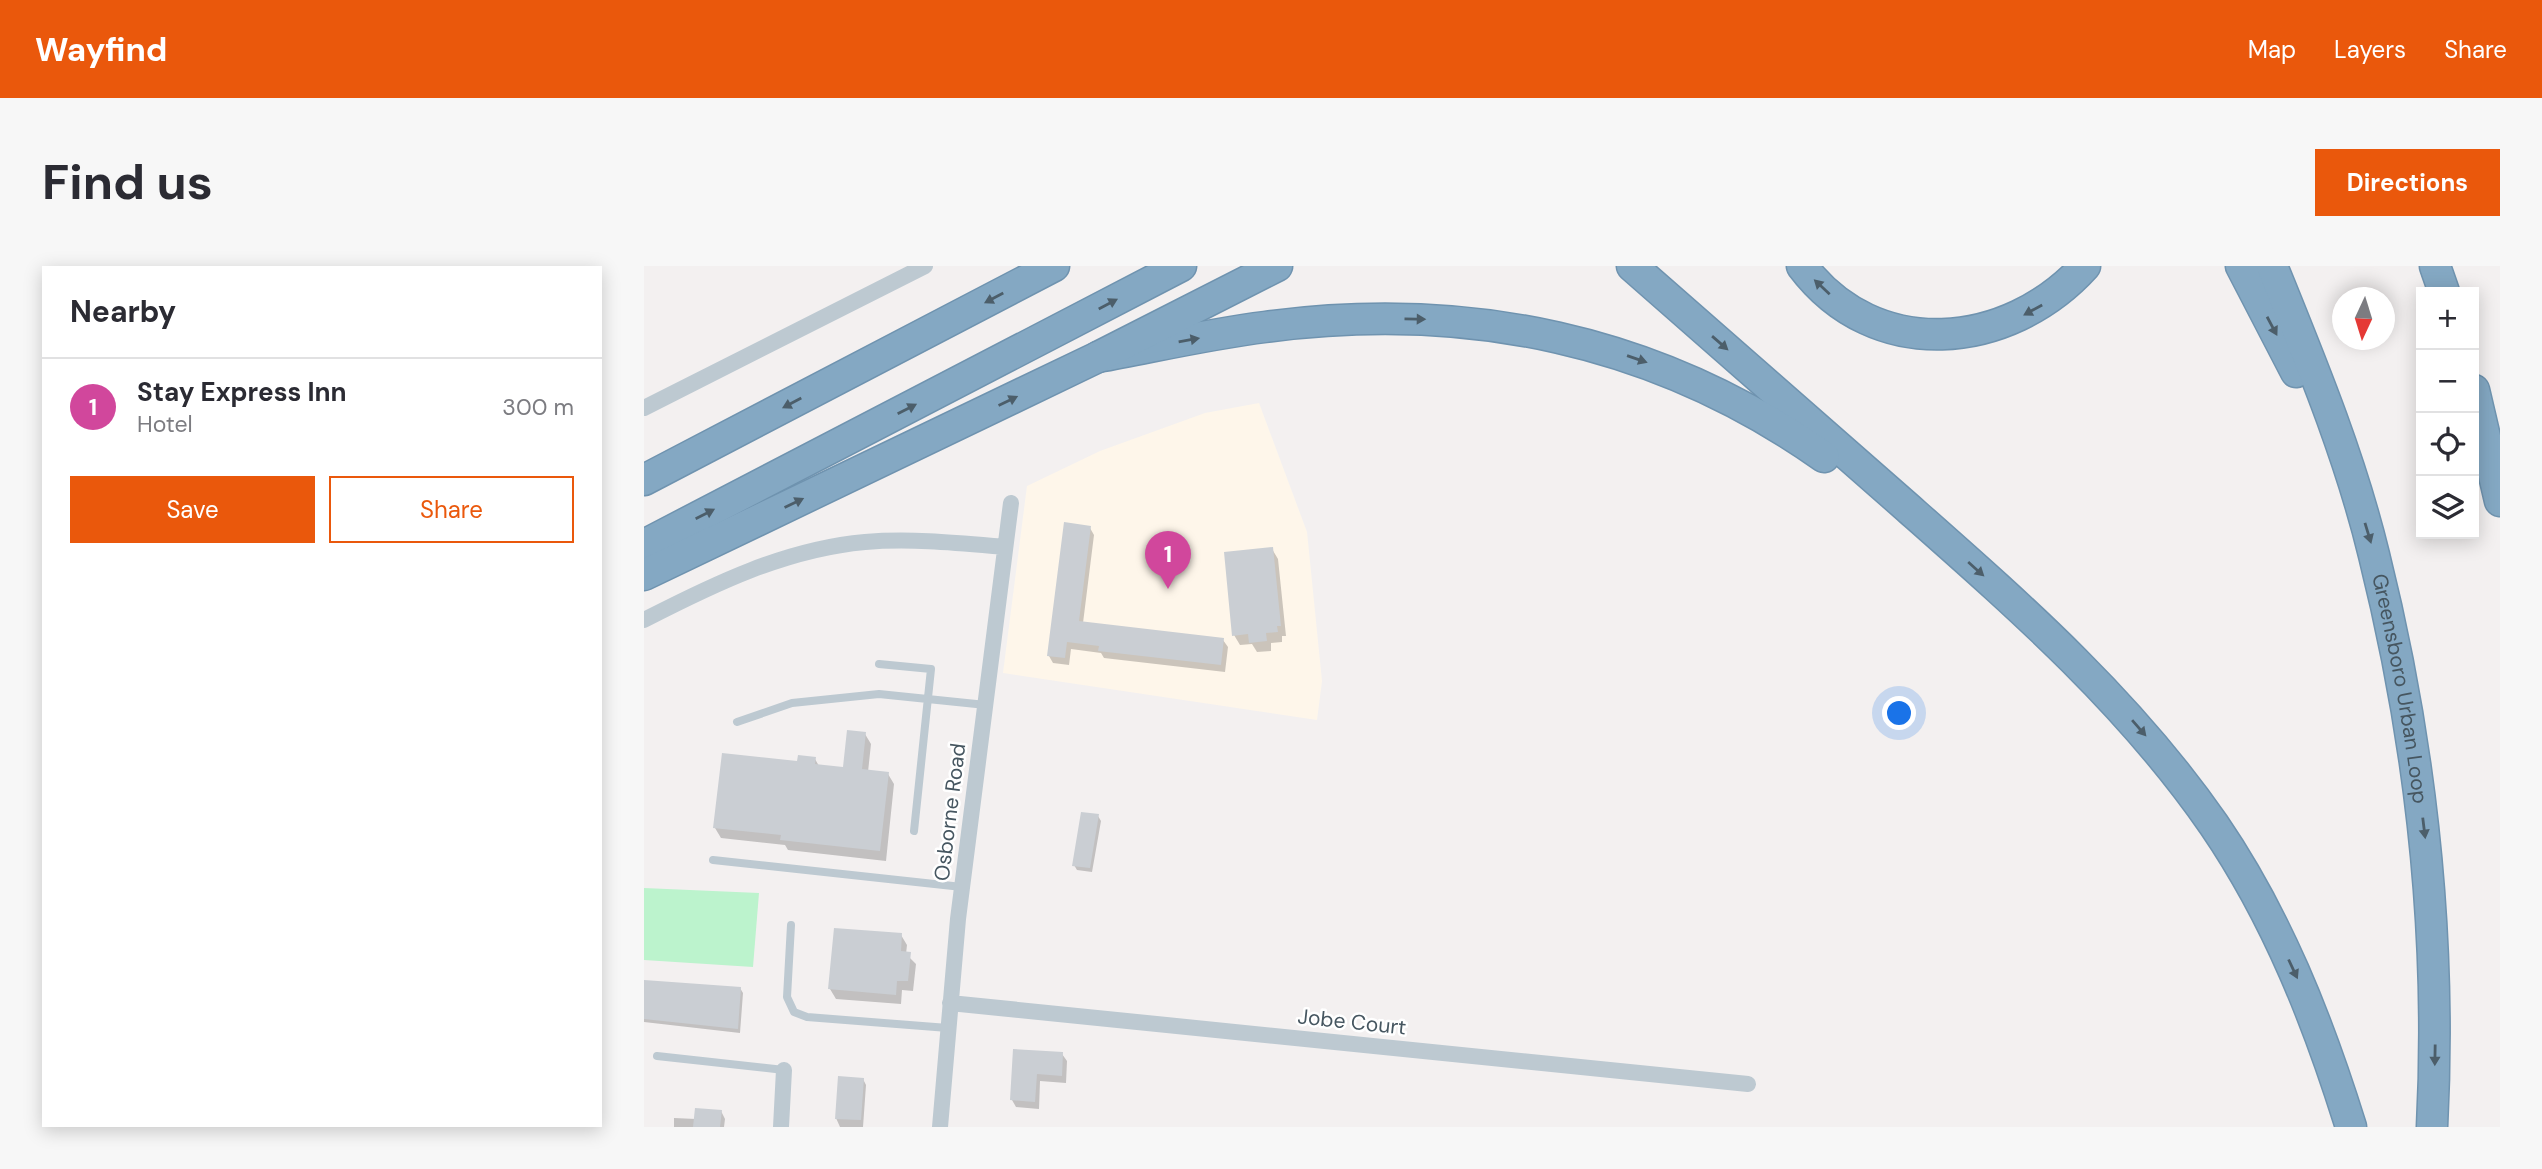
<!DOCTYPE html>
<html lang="en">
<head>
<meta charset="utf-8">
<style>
  :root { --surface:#fff; --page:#f7f7f7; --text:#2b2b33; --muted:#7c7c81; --line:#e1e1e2; --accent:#ea580c }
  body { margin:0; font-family:"DM Sans",sans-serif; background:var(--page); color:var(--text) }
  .controls { position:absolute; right:21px; top:21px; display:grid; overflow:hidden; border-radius:0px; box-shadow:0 4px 18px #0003 }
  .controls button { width:63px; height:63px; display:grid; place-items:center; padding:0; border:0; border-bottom:2px solid var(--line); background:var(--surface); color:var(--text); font:35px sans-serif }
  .compass { position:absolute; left:1688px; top:21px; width:63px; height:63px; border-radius:50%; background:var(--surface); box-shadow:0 4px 18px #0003; rotate:184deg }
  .you { position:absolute; left:1256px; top:448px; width:24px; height:24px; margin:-18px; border:5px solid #fff; border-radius:50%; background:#1a73e8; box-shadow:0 0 0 10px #1a73e833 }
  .badge { display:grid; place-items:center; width:46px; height:46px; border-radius:50%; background:var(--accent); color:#fff; font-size:23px; font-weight:700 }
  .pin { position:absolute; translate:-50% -58px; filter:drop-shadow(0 2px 4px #0008) }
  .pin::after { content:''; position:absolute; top:37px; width:24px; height:21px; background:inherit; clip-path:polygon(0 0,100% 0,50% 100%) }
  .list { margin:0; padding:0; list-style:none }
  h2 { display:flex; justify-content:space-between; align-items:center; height:91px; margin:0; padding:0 28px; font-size:30px }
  h2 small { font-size:23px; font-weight:400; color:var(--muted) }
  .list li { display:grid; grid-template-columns:46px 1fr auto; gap:21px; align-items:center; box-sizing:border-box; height:98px; padding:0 28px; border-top:2px solid var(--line) }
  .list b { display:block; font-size:26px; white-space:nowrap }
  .list p { margin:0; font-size:23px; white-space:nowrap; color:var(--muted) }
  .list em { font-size:23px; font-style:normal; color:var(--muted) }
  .actions { display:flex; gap:14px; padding:21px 28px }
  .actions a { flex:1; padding:16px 0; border:2px solid var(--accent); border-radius:0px; text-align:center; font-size:24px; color:var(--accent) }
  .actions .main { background:var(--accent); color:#fff }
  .icon { flex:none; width:38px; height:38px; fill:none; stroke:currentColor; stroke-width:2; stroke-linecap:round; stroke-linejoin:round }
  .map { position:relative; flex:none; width:1856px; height:861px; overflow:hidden; border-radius:0px }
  header { display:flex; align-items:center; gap:42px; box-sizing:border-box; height:98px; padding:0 35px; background:var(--accent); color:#fff }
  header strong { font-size:33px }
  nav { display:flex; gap:38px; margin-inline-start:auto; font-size:24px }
  .intro { display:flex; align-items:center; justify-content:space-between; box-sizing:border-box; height:168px; padding:0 42px }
  h1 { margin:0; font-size:49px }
  .button { padding:18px 32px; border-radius:0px; background:var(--accent); color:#fff; font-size:24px; font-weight:700 }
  main { display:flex; gap:42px; padding:0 42px }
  aside { flex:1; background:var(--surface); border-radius:0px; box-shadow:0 4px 18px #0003 }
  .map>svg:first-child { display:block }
</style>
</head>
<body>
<header>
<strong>Wayfind</strong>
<nav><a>Map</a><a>Layers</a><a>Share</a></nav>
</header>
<div class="intro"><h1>Find us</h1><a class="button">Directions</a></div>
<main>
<aside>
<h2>Nearby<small></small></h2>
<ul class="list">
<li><span class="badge" style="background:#d1479c">1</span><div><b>Stay Express Inn</b><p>Hotel</p></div><em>300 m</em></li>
</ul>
<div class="actions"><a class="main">Save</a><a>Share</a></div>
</aside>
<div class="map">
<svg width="1856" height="861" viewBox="0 0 1856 861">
  <rect width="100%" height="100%" fill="#f3f0f0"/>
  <path fill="#fef6ea" d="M615 137 663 266 678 415 673 454 359 407 383 220 456 185 561 147Z"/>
  <path fill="#bcf3cd" d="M0 622 115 627 109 701 0 694Z"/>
  <path fill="#0003" d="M446 262 450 269 439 357 579 374 584 381 581 406 460 392 457 387 427 383 425 399 409 397 405 390Z
    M628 283 634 293 642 370H638V376L627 377V385L613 386 608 378 596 379 590 369Z
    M221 468 227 478 224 506 244 508 250 518 242 595 144 584 141 579 77 572 71 562 155 497 171 493 175 500 200 503Z
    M454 550 457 555 448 606 433 604 430 599Z
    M257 669 263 679 262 688 272 698 269 725 258 724 257 738 192 733 186 723Z
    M96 722 99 727 96 767 0 756V727Z
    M371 785 418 788 423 795 422 817 396 815 395 843 372 841 368 834Z
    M219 813 222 819 219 861H196L192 852Z
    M77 845 81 853 80 861H30V852L52 853Z"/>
  <path fill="#caced3" d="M420 256 447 260 435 355 580 372 577 399 454 385 455 380 423 376 421 392 403 390Z
    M629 281 637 360H633L634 366 622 367 623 375 605 377 604 368 588 370 580 286Z
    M203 464 222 466 218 503 245 506 236 585 136 574 137 569 69 562 78 487 153 495 154 489 172 491 171 498 199 501Z
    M437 546 455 548 446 602 428 600Z
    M190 662 258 667 257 685 267 686 264 715H253L252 729 184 723Z
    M0 714 97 721 94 763 0 753Z
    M369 783 419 786 418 810 393 808 391 836 366 834Z
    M194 810 220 812 217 854 191 853Z
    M51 842 78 844 76 861H49Z"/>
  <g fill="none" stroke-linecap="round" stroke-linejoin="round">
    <defs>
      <g id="motorway">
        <path d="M988 0C1080 81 1172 162 1264 242 1375 340 1485 436 1570 559 1633 651 1674 755 1707 861"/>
        <path d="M1158 0C1231 97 1364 85 1441 0"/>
        <path d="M1597 0 1652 106"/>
        <path id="s1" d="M1628 0C1666 94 1706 190 1730 289 1777 477 1798 668 1788 861"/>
        <path d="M1791 0 1800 26"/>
        <path d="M454 91C509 81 565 68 621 61 823 34 1013 73 1180 191"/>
        <path d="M1830 124 1856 235"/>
        <path d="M0 214 410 0"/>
        <path d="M0 279 537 0"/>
        <path d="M0 309 454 91 633 0"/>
      </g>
    </defs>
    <use href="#motorway" stroke="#6f93af" stroke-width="33"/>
    <path stroke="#bdc9d1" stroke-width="8" d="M235 398 287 403 270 565
      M93 456 148 437 235 428 342 439
      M69 594 318 621
      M147 659 143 731 150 746 163 751 304 762
      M13 790 140 804"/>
    <path stroke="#bdc9d1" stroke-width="16" d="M0 142 281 0
      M0 354C70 318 142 283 221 276 267 272 315 277 361 281
      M306 737 1104 818
      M137 861 140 804
      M296 861 314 653 367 237"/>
    <use href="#motorway" stroke="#84a8c3" stroke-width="30"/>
  </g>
  <defs><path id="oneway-solid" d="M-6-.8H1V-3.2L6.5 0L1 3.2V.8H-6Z" transform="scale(1.75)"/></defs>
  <g fill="#4c5e6a">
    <use href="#oneway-solid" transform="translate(1178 21) rotate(-137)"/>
    <use href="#oneway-solid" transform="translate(350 32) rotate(152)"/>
    <use href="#oneway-solid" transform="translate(464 38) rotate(-28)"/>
    <use href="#oneway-solid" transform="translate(1389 44) rotate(151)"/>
    <use href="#oneway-solid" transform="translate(771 53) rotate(1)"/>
    <use href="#oneway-solid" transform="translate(1628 60) rotate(62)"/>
    <use href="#oneway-solid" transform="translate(545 74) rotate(-10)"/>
    <use href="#oneway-solid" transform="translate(1076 77) rotate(41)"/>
    <use href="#oneway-solid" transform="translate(993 93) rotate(19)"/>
    <use href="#oneway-solid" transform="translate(364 135) rotate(-26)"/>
    <use href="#oneway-solid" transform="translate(148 137) rotate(152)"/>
    <use href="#oneway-solid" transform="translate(263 143) rotate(-27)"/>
    <use href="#oneway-solid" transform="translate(150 237) rotate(-26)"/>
    <use href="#oneway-solid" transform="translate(61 248) rotate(-27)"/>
    <use href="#oneway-solid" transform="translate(1724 267) rotate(73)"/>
    <use href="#oneway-solid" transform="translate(1332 303) rotate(42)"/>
    <use href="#oneway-solid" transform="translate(1495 462) rotate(49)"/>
    <use href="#oneway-solid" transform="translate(1780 562) rotate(83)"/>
    <use href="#oneway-solid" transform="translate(1649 703) rotate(65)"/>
    <use href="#oneway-solid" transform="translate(1791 789) rotate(91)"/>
  </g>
  <g text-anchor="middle" stroke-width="5" stroke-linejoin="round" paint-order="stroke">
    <g font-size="21" fill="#465660" stroke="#fff">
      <text dy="7" stroke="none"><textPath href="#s1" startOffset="443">Greensboro Urban Loop</textPath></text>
      <text transform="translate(306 546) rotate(-83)" y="7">Osborne Road</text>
      <text transform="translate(708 756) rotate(6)" y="7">Jobe Court</text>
    </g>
  </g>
</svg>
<div class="controls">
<button>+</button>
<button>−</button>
<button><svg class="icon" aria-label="locate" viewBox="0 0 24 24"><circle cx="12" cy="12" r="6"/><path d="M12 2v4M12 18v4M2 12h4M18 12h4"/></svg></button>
<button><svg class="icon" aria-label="layers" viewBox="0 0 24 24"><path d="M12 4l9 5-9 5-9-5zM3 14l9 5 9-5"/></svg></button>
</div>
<svg class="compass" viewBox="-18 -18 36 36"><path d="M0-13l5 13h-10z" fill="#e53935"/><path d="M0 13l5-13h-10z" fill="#7c7c81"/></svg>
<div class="you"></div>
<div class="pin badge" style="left:524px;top:323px;background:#d1479c">1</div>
</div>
</main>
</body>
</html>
